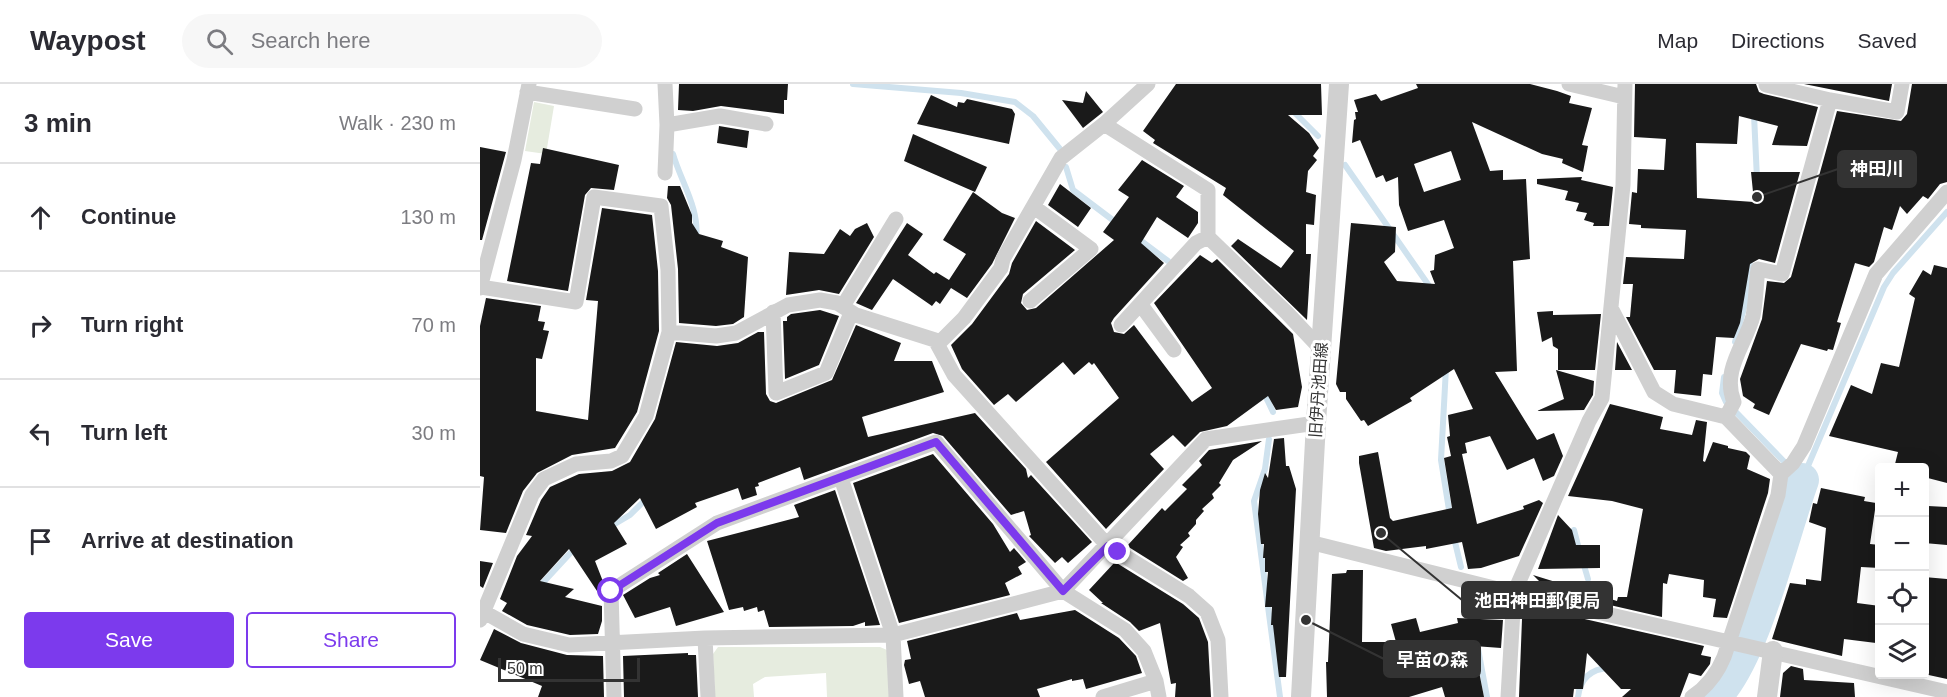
<!DOCTYPE html>
<html lang="en">
<head>
<meta charset="utf-8">
<style>
  :root { --surface:#fff; --page:#f7f7f7; --text:#2b2b33; --muted:#7c7c81; --line:#e1e1e2; --accent:#7c3aed }
  body { margin:0; font-family:Arial,"Noto Sans JP",sans-serif; background:var(--page); color:var(--text) }
  .controls { position:absolute; right:18px; bottom:18px; display:grid; overflow:hidden; border-radius:6px; box-shadow:0 6px 24px #0002 }
  .controls button { width:54px; height:54px; display:grid; place-items:center; padding:0; border:0; border-bottom:2px solid var(--line); background:var(--surface); color:var(--text); font:30px sans-serif }
  .scale { position:absolute; left:18px; bottom:15px; width:142px; box-sizing:border-box; padding-left:6px; border:3px solid #333; border-top:0; font-size:16px; line-height:21px; white-space:nowrap; color:#333; -webkit-text-stroke:4px #fff; paint-order:stroke }
  .stop { position:absolute; width:18px; height:18px; margin:-14px; border:4px solid #7c3aed; border-radius:50%; background:#fff }
  .stop.end { background:#7c3aed; border-color:#fff; box-shadow:0 2px 6px #0008 }
  .list { margin:0; padding:0; list-style:none }
  h2 { display:flex; justify-content:space-between; align-items:center; height:78px; margin:0; padding:0 24px; font-size:26px }
  h2 small { font-size:20px; font-weight:400; color:var(--muted) }
  .list li { display:grid; grid-template-columns:39px 1fr auto; gap:18px; align-items:center; box-sizing:border-box; height:108px; padding:0 24px; border-top:2px solid var(--line) }
  .list b { display:block; font-size:22px; white-space:nowrap }
  .list em { font-size:20px; font-style:normal; color:var(--muted) }
  .actions { display:flex; gap:12px; padding:18px 24px }
  .actions a { flex:1; padding:14px 0; border:2px solid var(--accent); border-radius:6px; text-align:center; font-size:21px; color:var(--accent) }
  .actions .main { background:var(--accent); color:#fff }
  .icon { flex:none; width:33px; height:33px; fill:none; stroke:currentColor; stroke-width:2; stroke-linecap:round; stroke-linejoin:round }
  .map { position:relative; flex:none; width:1467px; height:613px; overflow:hidden }
  header { display:flex; align-items:center; gap:36px; box-sizing:border-box; height:84px; padding:0 30px; background:var(--surface); border-bottom:2px solid var(--line) }
  header strong { font-size:28px }
  nav { display:flex; gap:33px; margin-inline-start:auto; font-size:21px }
  .search { width:420px; height:54px; background:var(--page); display:flex; align-items:center; gap:15px; box-sizing:border-box; padding:0 21px; border-radius:33px; color:var(--muted); font-size:22px }
  main { display:flex }
  aside { flex:1; background:var(--surface) }
  .map>svg:first-child { display:block }
</style>
</head>
<body>
<header>
<strong>Waypost</strong>
<div class="search"><svg class="icon" aria-label="search" viewBox="0 0 24 24"><circle cx="10" cy="10" r="6"/><path d="M15 15l6 6"/></svg>Search here</div>
<nav><a>Map</a><a>Directions</a><a>Saved</a></nav>
</header>
<main>
<aside>
<h2>3 min<small>Walk · 230 m</small></h2>
<ul class="list">
<li><svg class="icon" aria-label="ahead" viewBox="0 0 24 24"><path d="M12 20V5M6 11l6-6 6 6"/></svg><div><b>Continue</b></div><em>130 m</em></li>
<li><svg class="icon" aria-label="right" viewBox="0 0 24 24"><path d="M7 20v-9h11M14 6l5 5-5 5"/></svg><div><b>Turn right</b></div><em>70 m</em></li>
<li><svg class="icon" aria-label="left" viewBox="0 0 24 24"><path d="M17 20v-9H6M10 6l-5 5 5 5"/></svg><div><b>Turn left</b></div><em>30 m</em></li>
<li><svg class="icon" aria-label="arrive" viewBox="0 0 24 24"><path d="M6 21V4h12l-3 4 3 4H6"/></svg><div><b>Arrive at destination</b></div></li>
</ul>
<div class="actions"><a class="main">Save</a><a>Share</a></div>
</aside>
<div class="map">
<svg width="1467" height="613" viewBox="0 0 1467 613">
  <rect width="100%" height="100%" fill="#fff"/>
  <path fill="#e6ecdf" d="M54 18 74 22 66 70 45 67Z
    M238 563H400L407 566 409 613H347L346 589 285 593 273 600 274 613H235L233 570Z"/>
  <g fill="none" stroke-linecap="round" stroke-linejoin="round">
    <path stroke="#cfe2ee" stroke-width="6" d="M373 0 481 9 535 18 553 32 580 65
      M812 26 838 52
      M1274 31 1277 95
      M193 70C201 98 220 125 216 155
      M865 81 952 206
      M586 83 593 106 638 140
      M656 153 688 177
      M1255 258 1266 216 1270 177
      M966 284 961 376 970 432
      M1244 293 1242 309 1246 318
      M783 307 793 328
      M1254 326 1322 396 1404 203 1413 189 1467 128
      M789 355 785 385 774 417 800 613
      M128 444 150 431 167 414
      M1094 446 1100 469
      M974 454 981 483
      M1103 478 1108 495
      M59 503 95 464
      M987 506 993 541
      M996 554 1007 613
      M1228 606H1241
      M1098 613C1100 595 1110 585 1129 584"/>
    <path stroke="#cfe2ee" stroke-width="34" d="M1234 613C1273 576 1302 450 1322 396"/>
  </g>
  <path fill="#1a1a1a" fill-rule="evenodd" d="M199 0H308L307 16H304V30L241 22 213 27 198 26Z
    M696 0H841L842 31H808L829 49 839 64 833 72 837 76 828 87 826 108 836 111 834 141 826 140V170H831L827 236 751 162 758 155 801 184 814 167 743 111 746 104 673 59 675 56 663 47Z
    M936 0H1050L1077 7 1091 12 1089 19 1112 24 1102 61 1108 62 1103 88 1082 79 1083 75 1062 70 992 38 1010 87 1023 86V96L1046 95 1050 175 1033 177 1037 287 1015 288 1057 356 1074 349 1083 372 1074 392 1063 397 1054 374 1027 386 1010 352 985 359 987 369 982 370 997 440 1044 425 1043 422 1059 416 1063 419 1039 472 1001 484 988 485 982 458 946 465V462L906 467 894 464 879 379V372L898 368 910 434 913 437 972 424 964 374 971 372 967 353 970 352 968 331 993 325 974 285 930 314 932 317 888 342 884 336 881 337 866 315V308H860L856 300 871 139 916 143 915 168 904 178 917 197 955 200 950 187 954 186 955 171 974 164 964 136 928 147 919 121 918 93 906 98 903 91 896 94 880 56 872 59 874 36 876 35 875 28H878L874 16 896 10 901 17 938 4ZM971 67 981 96 944 108 934 80Z
    M1155 0H1276L1279 8 1284 10 1338 23 1327 62 1292 61 1298 42 1259 32 1257 60 1216 59 1217 114 1274 118 1271 88H1320L1295 179 1279 175 1270 180 1260 239 1254 254 1236 253 1232 291 1223 290 1221 312 1194 309 1196 286H1174L1146 233H1150L1153 200H1143L1146 173 1204 175 1206 146 1161 144V141L1149 140 1152 108 1157 109 1158 85 1184 86 1186 55 1154 53Z
    M1324 0H1412L1409 17Z
    M1432 0H1467V98L1460 100 1448 115 1443 112 1427 130 1420 122 1412 146 1404 143 1394 178 1389 183 1375 179 1357 238 1361 239 1353 266 1348 265 1347 267 1321 260 1289 331 1273 324 1275 320 1263 312 1260 295 1282 235 1287 197 1304 199 1311 193 1357 27 1421 37 1427 30Z
    M606 7 623 28 603 44 582 16 603 19Z
    M451 11 477 23 478 18 484 19 487 15 532 25 535 30 529 60 437 40Z
    M239 42 269 47 267 64 237 59Z
    M433 50 507 83 495 108 424 77Z
    M0 63 26 68 2 156H0Z
    M63 64 139 81 134 106 111 104 105 111 88 207 27 197 51 79 60 80Z
    M662 76 704 102 696 113 718 128V139L708 154 677 133 661 159 684 179 634 234 631 239 634 248 644 250 654 241 712 318 732 304 674 219 720 171 732 179 737 175 813 250 822 303 818 323 796 326 788 312 747 342 720 348 705 363 693 351 670 370 684 385 626 445 566 378 639 314 614 279 612 281 609 278 594 291 583 278 536 318 528 310 514 321 482 285 471 261 492 240 529 190 532 179 556 137 595 166 543 210 541 219 547 226 556 224 634 156 623 148 649 113 638 106Z
    M1102 93 1101 96 1133 103 1129 142H1113L1114 139 1104 136 1107 129 1096 127 1099 119 1085 116 1088 107 1057 100V95Z
    M580 100 611 124 598 143 568 121Z
    M188 102H200L212 131V139L219 150 243 157 241 163 268 173 264 233 253 240 236 242 199 239 198 185 191 121 187 114Z
    M493 108 522 129 535 134 512 180 487 214 471 204 460 220 456 217 452 222 413 195 392 226 376 219 427 139 443 150 428 171 454 190 456 188 469 196 486 170 463 156Z
    M122 124 172 131 178 187 179 247 157 328 135 364 92 371 57 389 43 407 26 449 0 446 4 393 0 392V242L6 214 61 222 58 237 65 238 63 246 69 247 62 275 56 274V327L108 336 118 217 106 216Z
    M387 139 394 153 359 210 339 206 306 211 309 168 344 170 360 145 370 152 375 145Z
    M1454 181 1467 184V399L1444 393V384H1414L1418 368 1349 352 1371 301 1392 310 1401 279 1419 283 1435 214 1429 210 1443 186 1451 191Z
    M340 226 359 232 339 281 305 295 303 237H307V233L311 230Z
    M1073 227V231L1121 230 1115 286H1078V265L1073 262 1072 253 1062 258 1057 228Z
    M376 241 421 259 414 277H452L464 308 382 333 388 353 495 329 546 385 548 394 551 391 612 458 588 479 582 473 575 479 549 452 551 451 544 427 531 431 463 352 453 349 324 396 320 383 278 399 279 402 275 403 277 411 262 416 258 404 215 419 217 423 176 445 160 414 134 439 147 460 115 477 124 500 121 513 89 465 60 497 94 505 85 513 122 522V537L118 550 90 551 47 541 22 527 27 519 20 515 37 472 52 452 46 451 61 416 70 403 99 390 132 387 150 378 175 335 196 258 237 262 258 259 278 248H284L286 310 290 317 296 319 352 296Z
    M1137 258 1152 286H1135Z
    M1076 286 1114 297 1113 311 1104 326 1057 327 1084 315Z
    M1130 320 1183 333 1180 345 1212 351 1216 336 1227 338 1223 377 1225 378 1233 358 1248 362V364L1266 368 1270 372 1267 385 1290 395 1288 409 1247 534 1233 533 1236 515 1223 513 1224 496 1189 490 1187 500 1183 499 1182 533 1069 507 1053 491 1137 517 1138 513H1147L1163 425 1132 417 1088 412Z
    M804 354 806 382H809L816 405 806 593H799L793 541H791L792 523H785L788 488H785V474H783L784 460H781L778 430 780 406 785 389 788 394 794 355Z
    M782 357 753 376 739 399 741 401 732 410 734 414 722 425 724 427 716 436V440L708 449 710 452 700 461 703 463 696 473 708 494 703 497 647 462 682 424 685 427 707 405 702 401 722 381 719 377 729 366Z
    M453 370 513 440 530 468 534 464 546 478 538 483 542 490 525 499 530 511 419 539 373 399Z
    M1341 404 1385 413 1384 417 1396 419 1390 460 1400 461V484L1381 483 1377 519 1400 522V554H1397L1396 559 1364 555 1362 572 1292 555 1310 499 1326 501V495L1341 497 1346 444 1329 438 1333 419 1337 420Z
    M355 406 400 541 385 542V538L373 542 289 543 284 526 278 528 277 523 264 527 263 523 249 526 227 457 319 433 314 421Z
    M1448 422 1467 423V461L1444 459V439H1447Z
    M1078 431 1092 446 1096 461H1120V484L1058 485Z
    M207 470 244 528 196 542 190 523 155 534 143 511 170 494 180 491 178 489Z
    M0 477 13 479 3 504 0 502Z
    M635 478 703 520 719 534 728 558 731 613H695L696 599 691 600 680 539 659 547 650 538 621 519H623L609 506Z
    M867 486H883L882 558H916L911 540 936 534 940 548 978 539 977 534 1023 536 1021 564 994 562 1004 613H965L962 603 929 613H847L846 578H848L852 490 866 489Z
    M1444 493 1467 495V595L1444 590 1448 572 1444 571Z
    M1056 524 1224 562 1221 571 1231 573 1230 580 1221 592 1209 589 1200 613H1142L1151 605H1141L1107 569 1103 605H1094L1093 613H1039L1042 535Z
    M595 526 639 554 656 572 662 589 606 605 603 595 592 597V595L557 605 560 613H445L440 597 429 600 424 581 425 576 431 575 427 557 537 529 540 536Z
    M14 545 41 559 87 571 123 572 124 613H58L62 602 0 576Z
    M208 569V571H216L218 613H144L143 572Z
    M1311 582 1323 585 1324 596 1374 599 1375 613H1300L1303 589Z"/>
  <g fill="none" stroke-linecap="round" stroke-linejoin="round">
    <path stroke="#d0d0d0" stroke-width="15" d="M185 0 187 41 185 89
      M1089 0 1144 13
      M1286 1 1350 16
      M47 8 155 25
      M624 40 728 106V153L807 229 841 265
      M187 41 240 32 286 40
      M0 204 34 76 49 0
      M550 217 611 165 554 123
      M661 221 694 266
      M363 222 416 135
      M1131 224 1174 308 1193 320 1246 333 1301 390 1298 411 1244 573C1237 590 1227 603 1212 613
      M293 228 296 309 346 289 371 229
      M641 241 716 159 728 153
      M189 248 236 252 256 249 308 221 340 216 357 219 376 231 455 256 474 291 628 462 709 512 727 528 738 556 741 613
      M459 259 484 234 521 184 523 175 581 74 624 40 668 0
      M1246 333 1254 318C1241 286 1266 260 1273 232 1276 217 1276 201 1278 185L1302 190 1350 16 1417 28 1422 0
      M1301 390 1313 379 1324 362 1396 190 1467 108
      M361 394 413 551 416 613
      M829 458 1034 509 1467 608
      M4 528 43 550 89 561 225 554 413 551 583 507 726 355 836 339
      M0 536 52 411 64 395 96 380 131 377 142 372 166 332 189 248 188 186 181 122 114 113 96 218 0 203
      M225 554 228 613
      M134 613 131 507 237 439 456 358 583 507 645 546 664 567 676 597 679 613
      M623 613 676 597
      M1028 613 1034 509 1109 337 1122 314 1143 101 1145 0"/>
    <path stroke="#d0d0d0" stroke-width="20" d="M821 613 836 339 859 0
      M1287 613 1293 567"/>
  </g>
  <g fill="none" stroke-linecap="round" stroke-linejoin="round">
    <path stroke="#7c3aed" stroke-width="8" d="M131 507 237 439 456 358 583 507 628 462 638 468"/>
  </g>
  <g text-anchor="middle" stroke-width="6" stroke-linejoin="round" paint-order="stroke">
    <g font-size="16" fill="#333" stroke="#fff">
      <text transform="translate(838 306) rotate(-86)" y="6">旧伊丹池田線</text>
    </g>
  </g>
  <path fill="none" stroke="#333" stroke-width="2" d="M1277 113L1358 85M901 449L982 516M826 536L904 575"/>
  <g fill="#333" stroke="#fff" stroke-width="2">
    <circle cx="1277" cy="113" r="6"/>
    <circle cx="901" cy="449" r="6"/>
    <circle cx="826" cy="536" r="6"/>
  </g>
  <g fill="#333" stroke="#333" stroke-width="2">
    <rect x="1358" y="67" width="78" height="36" rx="6"/>
    <rect x="982" y="498" width="150" height="36" rx="6"/>
    <rect x="904" y="557" width="96" height="36" rx="6"/>
  </g>
  <g font-size="18" text-anchor="middle" font-weight="bold" fill="#fff">
    <text x="1397" y="91">神田川</text>
    <text x="1057" y="523">池田神田郵便局</text>
    <text x="952" y="582">早苗の森</text>
  </g>
</svg>
<div class="controls">
<button>+</button>
<button>−</button>
<button><svg class="icon" aria-label="locate" viewBox="0 0 24 24"><circle cx="12" cy="12" r="6"/><path d="M12 2v4M12 18v4M2 12h4M18 12h4"/></svg></button>
<button><svg class="icon" aria-label="layers" viewBox="0 0 24 24"><path d="M12 4l9 5-9 5-9-5zM3 14l9 5 9-5"/></svg></button>
</div>
<div class="scale">50 m</div>
<div class="stop" style="left:131px;top:507px"></div>
<div class="stop end" style="left:638px;top:468px"></div>
</div>
</main>
</body>
</html>
